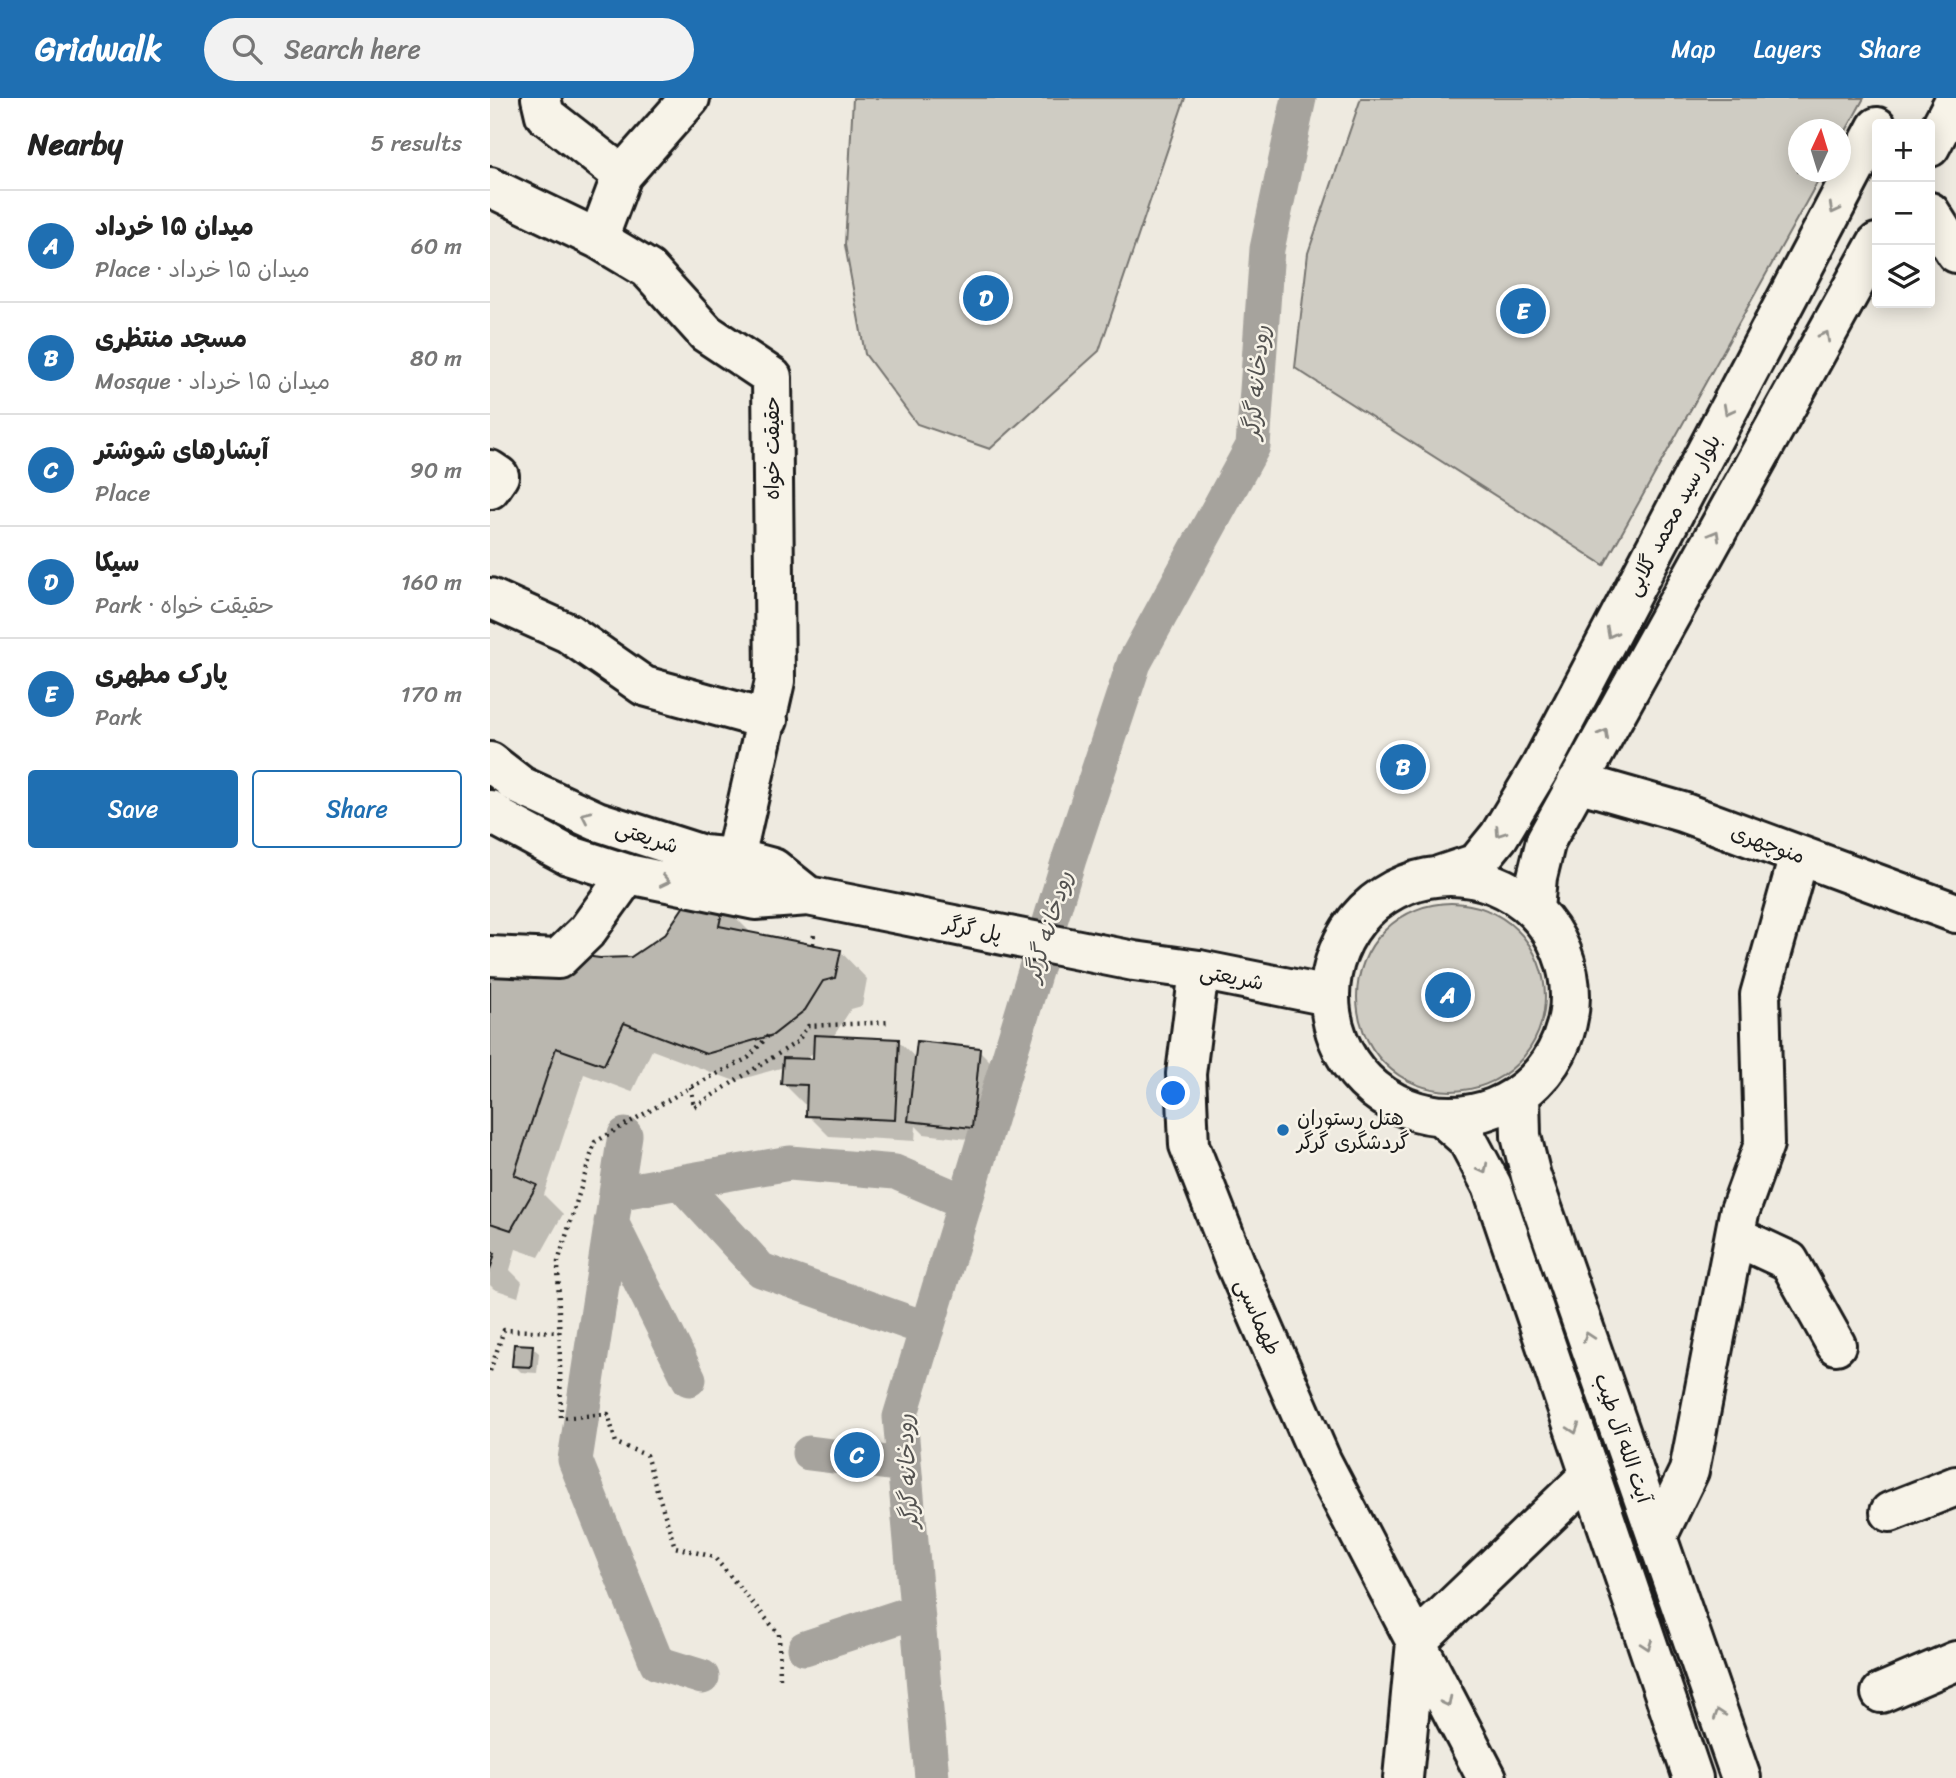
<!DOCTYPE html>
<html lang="en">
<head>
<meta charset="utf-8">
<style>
  :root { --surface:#fff; --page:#f2f2f2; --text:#222; --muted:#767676; --line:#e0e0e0; --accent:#1f6fb2 }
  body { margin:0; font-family:Sriracha,"Playpen Sans Arabic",sans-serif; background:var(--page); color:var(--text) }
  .controls { position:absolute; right:21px; top:21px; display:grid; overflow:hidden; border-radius:7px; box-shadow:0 4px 18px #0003 }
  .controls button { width:63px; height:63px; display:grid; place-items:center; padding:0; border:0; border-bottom:2px solid var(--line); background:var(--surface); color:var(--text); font:35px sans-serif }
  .compass { position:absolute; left:1298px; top:21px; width:63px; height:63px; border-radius:50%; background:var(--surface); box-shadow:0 4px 18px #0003; rotate:4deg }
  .you { position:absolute; left:684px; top:996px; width:24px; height:24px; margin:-18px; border:5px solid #fff; border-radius:50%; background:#1a73e8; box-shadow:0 0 0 10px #1a73e833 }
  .badge { display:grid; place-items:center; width:46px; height:46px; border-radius:50%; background:var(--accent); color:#fff; font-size:23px; font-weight:700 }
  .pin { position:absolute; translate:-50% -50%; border:4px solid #fff; box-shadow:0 2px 7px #0006 }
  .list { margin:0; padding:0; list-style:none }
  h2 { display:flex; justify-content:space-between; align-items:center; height:91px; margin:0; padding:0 28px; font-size:30px }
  h2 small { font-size:23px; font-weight:400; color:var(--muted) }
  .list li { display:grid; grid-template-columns:46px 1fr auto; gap:21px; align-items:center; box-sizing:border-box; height:112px; padding:0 28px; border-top:2px solid var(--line) }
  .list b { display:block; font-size:26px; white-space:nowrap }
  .list p { margin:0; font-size:23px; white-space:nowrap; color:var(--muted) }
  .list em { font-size:23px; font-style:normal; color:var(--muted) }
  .actions { display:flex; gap:14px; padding:21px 28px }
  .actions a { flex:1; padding:16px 0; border:2px solid var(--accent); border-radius:7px; text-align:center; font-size:24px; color:var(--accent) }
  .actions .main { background:var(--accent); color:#fff }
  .icon { flex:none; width:38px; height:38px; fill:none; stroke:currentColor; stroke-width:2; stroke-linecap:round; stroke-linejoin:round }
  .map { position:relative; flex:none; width:1466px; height:1680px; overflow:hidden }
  header { display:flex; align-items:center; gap:42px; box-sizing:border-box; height:98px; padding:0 35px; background:var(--accent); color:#fff }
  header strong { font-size:33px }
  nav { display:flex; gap:38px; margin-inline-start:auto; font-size:24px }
  .search { width:490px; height:63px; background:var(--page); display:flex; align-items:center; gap:18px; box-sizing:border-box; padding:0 24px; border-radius:38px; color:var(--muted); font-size:26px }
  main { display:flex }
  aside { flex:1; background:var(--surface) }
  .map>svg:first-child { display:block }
</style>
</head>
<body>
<header>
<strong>Gridwalk</strong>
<div class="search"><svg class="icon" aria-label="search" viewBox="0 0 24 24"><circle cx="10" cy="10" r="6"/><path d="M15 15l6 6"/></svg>Search here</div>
<nav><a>Map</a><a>Layers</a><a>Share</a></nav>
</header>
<main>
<aside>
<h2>Nearby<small>5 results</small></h2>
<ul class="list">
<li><span class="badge">A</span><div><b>میدان ۱۵ خرداد</b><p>Place · میدان ۱۵ خرداد</p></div><em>60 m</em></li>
<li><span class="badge">B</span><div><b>مسجد منتظری</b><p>Mosque · میدان ۱۵ خرداد</p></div><em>80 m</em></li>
<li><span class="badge">C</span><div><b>آبشارهای شوشتر</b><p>Place</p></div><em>90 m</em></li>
<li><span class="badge">D</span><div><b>سیکا</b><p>Park · حقیقت خواه</p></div><em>160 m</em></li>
<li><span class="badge">E</span><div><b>پارک مطهری</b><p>Park</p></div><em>170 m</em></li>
</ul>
<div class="actions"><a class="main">Save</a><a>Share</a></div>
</aside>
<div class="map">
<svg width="1466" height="1680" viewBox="0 0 1466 1680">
  <rect width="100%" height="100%" fill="#eeeae0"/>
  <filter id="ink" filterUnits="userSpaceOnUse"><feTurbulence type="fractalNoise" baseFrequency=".0143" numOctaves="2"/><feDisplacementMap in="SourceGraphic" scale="14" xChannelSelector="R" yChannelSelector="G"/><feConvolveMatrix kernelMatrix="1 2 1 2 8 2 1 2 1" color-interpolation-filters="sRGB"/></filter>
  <g filter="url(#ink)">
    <path fill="#cfccc3" stroke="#767470" stroke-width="2" d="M363 0H695L609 253 500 351 427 326 375 256 355 147Z
      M871 0H1374L1351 42 1350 32H1308V74H1333L1114 467 805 270 818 155Z
      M867 899a94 94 0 1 1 188 0a94 94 0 1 1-188 0Z"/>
    <path fill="#0003" fill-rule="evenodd" d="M233 807 260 834 350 853 377 881 372 908 361 911 343 939 408 943 427 961 489 952 503 966 495 1043 434 1036 426 1028 425 1043 339 1038 318 1017V1007L314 1006 293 985 294 969 245 983 162 952 142 994 94 976 54 1097 73 1116 49 1159 26 1151 20 1172 32 1184 28 1199 4 1191 0 1187V872L110 862 141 861ZM325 953V963H313Z
      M42 1249 49 1255 47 1275 31 1274 24 1267Z"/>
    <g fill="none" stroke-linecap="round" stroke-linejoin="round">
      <path stroke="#a6a39d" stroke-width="35" d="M135 1037 85 1362 167 1565 212 1579
        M190 1084 271 1172 437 1231
        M126 1095 300 1065 405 1074 475 1104
        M121 1124 199 1281
        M319 1355 414 1367
        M315 1550 427 1513
        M442 1680 410 1319 579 761 644 565 763 348 777 151 809 0"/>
    </g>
    <path fill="#bab7af" stroke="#1c1c1c" stroke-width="2" d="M198 802 234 805 229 828 351 852 345 880 333 883 315 912 283 937 216 956 134 925 114 967 66 950 24 1077 47 1087 21 1132 0 1125V870L87 857 110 860 141 859 175 836Z
      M324 937 409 941 405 1022 316 1018 317 987 291 986 293 960 323 961Z
      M427 943 490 950 482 1030 418 1023Z
      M0 1153 5 1155 0 1172Z
      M24 1246 43 1247 41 1269 22 1268Z"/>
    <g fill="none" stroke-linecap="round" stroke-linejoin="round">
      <defs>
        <path id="minor" d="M51 0 55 17 132 77 108 141
          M132 77 200 0
          M0 89 108 141 158 171 216 235 282 279 285 583 245 760
          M1440 114 1466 155
          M0 372 9 378 0 391
          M0 500 78 535 154 588 278 622
          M1087 684 1192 714 1466 815
          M0 858 68 861 97 833 138 776
          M709 872 696 976 699 1047 746 1167 832 1364 926 1544 913 1680
          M1245 1138 1299 1163 1346 1247
          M1400 1414 1466 1388
          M1167 1439 1199 1373 1249 1115 1274 1046 1270 897 1309 758
          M1391 1595 1466 1563
          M997 1680 926 1544 1100 1377"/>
        <path id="major" d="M1440 49 1466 0
          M0 664 31 688 107 723 213 757 245 760 283 770 318 798
          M0 712 11 721 78 757 138 776 265 802 318 798 644 863 709 872 839 898
          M951 777 987 765 1009 738 1051 668 1387 29
          M840 898a120 120 0 1 1 240 0a120 120 0 1 1-240 0Z
          M1044 811 1047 779 1056 742 1387 145
          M1030 996 1031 1038 1041 1078 1251 1680
          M951 1018 977 1041 1002 1088 1203 1680"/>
      </defs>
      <use href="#minor" stroke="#1c1c1c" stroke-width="44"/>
      <use href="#major" stroke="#1c1c1c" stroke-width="44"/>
      <path stroke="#1c1c1c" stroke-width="4.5" stroke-dasharray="2 5" stroke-linecap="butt" d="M323 846 324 836
        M278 938 258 960 201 989 105 1044 68 1164 71 1320 118 1316 126 1345 156 1357 185 1449 224 1459 289 1536 290 1581
        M201 989 204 1009 307 944 318 928 401 924
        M0 1273 14 1232 69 1234"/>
      <use href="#minor" stroke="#f7f3e8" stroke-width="38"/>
      <use href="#major" stroke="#f7f3e8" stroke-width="38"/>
    </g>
    <defs><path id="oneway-chevron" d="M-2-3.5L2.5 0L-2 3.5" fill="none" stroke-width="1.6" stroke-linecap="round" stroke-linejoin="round" transform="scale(1.75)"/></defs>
    <g stroke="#94928c">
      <use href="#oneway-chevron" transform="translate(1344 111) rotate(118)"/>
      <use href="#oneway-chevron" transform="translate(1335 238) rotate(-61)"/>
      <use href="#oneway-chevron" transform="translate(1238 312) rotate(118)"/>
      <use href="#oneway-chevron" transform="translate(1225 437) rotate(-61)"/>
      <use href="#oneway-chevron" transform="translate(1121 535) rotate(118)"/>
      <use href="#oneway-chevron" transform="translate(1114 636) rotate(-61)"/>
      <use href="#oneway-chevron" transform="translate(96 718) rotate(-155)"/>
      <use href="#oneway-chevron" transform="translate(1010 734) rotate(124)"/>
      <use href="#oneway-chevron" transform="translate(175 783) rotate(12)"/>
      <use href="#oneway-chevron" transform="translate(993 1071) rotate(62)"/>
      <use href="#oneway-chevron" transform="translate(1098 1239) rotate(-109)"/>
      <use href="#oneway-chevron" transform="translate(1084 1331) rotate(71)"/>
      <use href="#oneway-chevron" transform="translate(1157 1547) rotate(71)"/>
      <use href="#oneway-chevron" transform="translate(957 1604) rotate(63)"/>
      <use href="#oneway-chevron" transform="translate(1229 1616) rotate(-109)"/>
    </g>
  </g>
  <circle fill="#1f6fb2" stroke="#f7f3e8" stroke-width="2.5" cx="793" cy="1032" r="7"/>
  <g text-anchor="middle" stroke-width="5" stroke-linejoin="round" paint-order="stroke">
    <g font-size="21" fill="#1c1c1c" stroke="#f7f3e8">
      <text transform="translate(282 350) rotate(-90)" y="7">حقیقت خواه</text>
      <text transform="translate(1183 417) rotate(-62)" y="7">بلوار سید محمد گلابی</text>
      <text transform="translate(157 739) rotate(18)" y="7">شریعتی</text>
      <text transform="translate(1278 746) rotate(20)" y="7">منوچهری</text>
      <text transform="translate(483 831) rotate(11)" y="7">پل گرگر</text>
      <text transform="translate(742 879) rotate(11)" y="7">شریعتی</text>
      <text transform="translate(768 1219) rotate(66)" y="7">طهماسبی</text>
      <text transform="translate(1133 1340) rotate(71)" y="7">آیت الله آل طیب</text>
    </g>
    <g font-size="21" fill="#1c1c1c" stroke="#f7f3e8" text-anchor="start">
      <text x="807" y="1027">هتل رستوران<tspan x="807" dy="24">گردشگری گرگر</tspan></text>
    </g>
    <g font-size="23" font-style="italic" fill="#535250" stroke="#f7f3e8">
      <text transform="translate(766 284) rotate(-85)" y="8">رودخانه گرگر</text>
      <text transform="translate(558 828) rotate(-73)" y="8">رودخانه گرگر</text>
      <text transform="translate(417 1373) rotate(-93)" y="8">رودخانه گرگر</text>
    </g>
  </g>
</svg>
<div class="controls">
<button>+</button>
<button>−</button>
<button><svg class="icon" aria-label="layers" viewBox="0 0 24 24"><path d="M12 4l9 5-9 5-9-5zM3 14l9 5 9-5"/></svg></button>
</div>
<svg class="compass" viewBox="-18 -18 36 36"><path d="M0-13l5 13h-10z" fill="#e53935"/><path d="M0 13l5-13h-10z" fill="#767676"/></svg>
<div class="you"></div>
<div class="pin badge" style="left:958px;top:897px">A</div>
<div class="pin badge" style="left:913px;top:669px">B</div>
<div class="pin badge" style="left:367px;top:1357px">C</div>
<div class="pin badge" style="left:496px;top:200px">D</div>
<div class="pin badge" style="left:1033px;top:213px">E</div>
</div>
</main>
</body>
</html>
